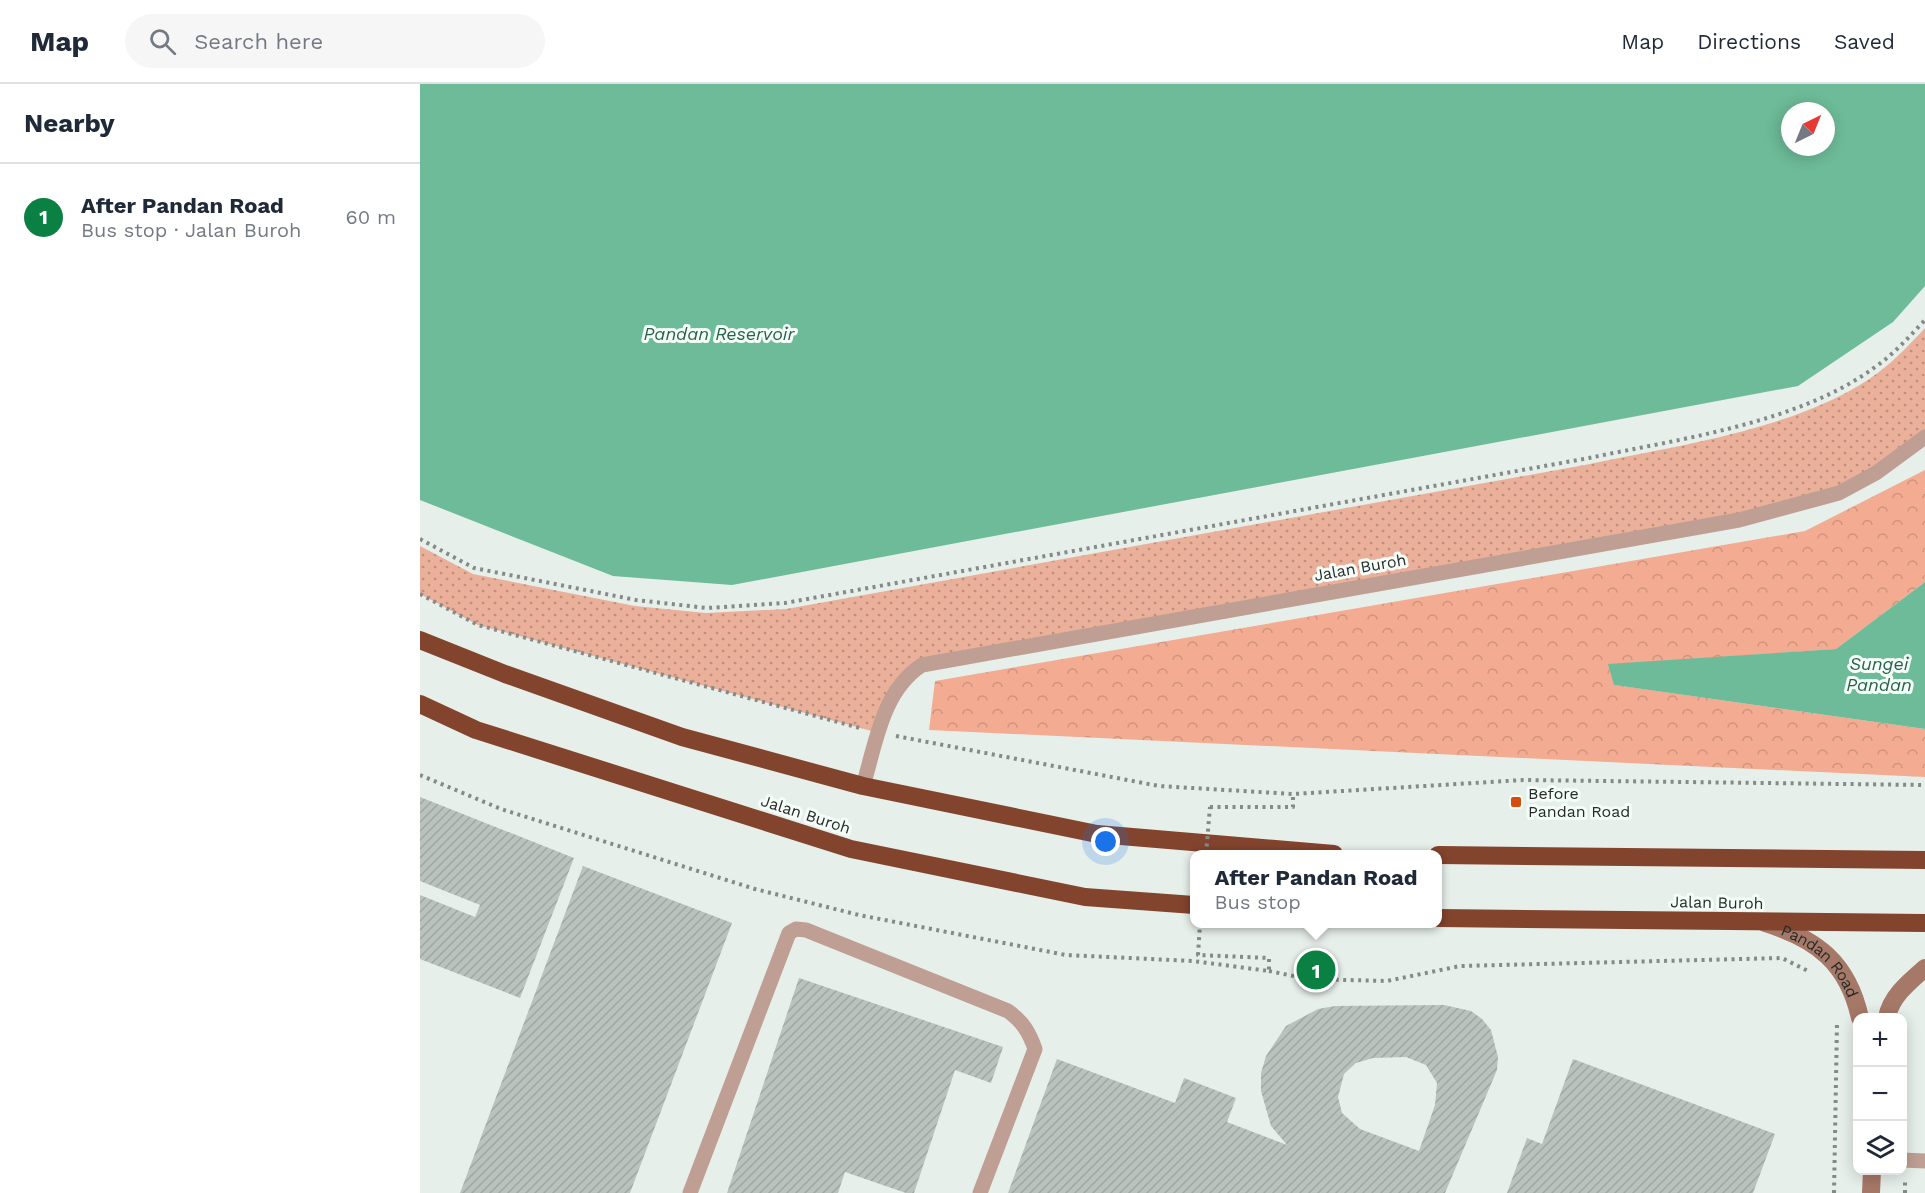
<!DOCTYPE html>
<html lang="en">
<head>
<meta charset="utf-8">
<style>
  :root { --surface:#fff; --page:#f6f6f7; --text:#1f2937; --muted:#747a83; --line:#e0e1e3; --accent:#0b8043 }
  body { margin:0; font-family:"Work Sans",sans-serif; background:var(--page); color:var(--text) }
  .controls { position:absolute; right:18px; bottom:18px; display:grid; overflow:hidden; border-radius:12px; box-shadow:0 3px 15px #0003 }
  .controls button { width:54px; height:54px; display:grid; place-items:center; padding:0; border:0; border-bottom:2px solid var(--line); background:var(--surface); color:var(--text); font:30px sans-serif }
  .compass { position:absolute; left:1361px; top:18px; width:54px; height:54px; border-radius:50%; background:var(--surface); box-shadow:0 3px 15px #0003; rotate:43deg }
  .you { position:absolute; left:686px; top:758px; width:21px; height:21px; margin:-15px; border:4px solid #fff; border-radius:50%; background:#1a73e8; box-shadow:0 0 0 9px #1a73e833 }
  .badge { display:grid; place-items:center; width:39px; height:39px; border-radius:50%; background:var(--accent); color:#fff; font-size:20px; font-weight:700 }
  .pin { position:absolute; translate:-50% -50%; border:3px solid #fff; box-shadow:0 2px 6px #0006 }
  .popup { position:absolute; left:770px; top:766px; width:252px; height:78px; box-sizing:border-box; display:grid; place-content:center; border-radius:12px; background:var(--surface); filter:drop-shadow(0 2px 4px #0005); font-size:20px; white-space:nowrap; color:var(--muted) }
  .popup b { font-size:22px; color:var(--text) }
  .popup::after { content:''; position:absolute; left:50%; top:100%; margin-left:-12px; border:12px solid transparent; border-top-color:var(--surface) }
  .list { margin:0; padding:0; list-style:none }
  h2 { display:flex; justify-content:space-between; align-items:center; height:78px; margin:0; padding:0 24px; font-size:26px }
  h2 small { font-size:20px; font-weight:400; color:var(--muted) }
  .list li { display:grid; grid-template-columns:39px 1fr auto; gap:18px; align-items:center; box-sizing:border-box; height:108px; padding:0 24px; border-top:2px solid var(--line) }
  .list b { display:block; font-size:22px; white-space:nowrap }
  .list p { margin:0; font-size:20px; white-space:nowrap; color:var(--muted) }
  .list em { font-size:20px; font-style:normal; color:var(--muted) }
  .icon { flex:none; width:33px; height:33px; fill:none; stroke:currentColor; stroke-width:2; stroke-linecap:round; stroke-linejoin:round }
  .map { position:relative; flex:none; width:1505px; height:1109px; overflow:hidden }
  header { display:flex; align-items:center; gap:36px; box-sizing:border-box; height:84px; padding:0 30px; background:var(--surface); border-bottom:2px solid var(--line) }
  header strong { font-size:28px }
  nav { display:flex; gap:33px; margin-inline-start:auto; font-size:21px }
  .search { width:420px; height:54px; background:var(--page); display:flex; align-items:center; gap:15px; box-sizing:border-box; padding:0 21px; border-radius:33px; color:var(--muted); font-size:22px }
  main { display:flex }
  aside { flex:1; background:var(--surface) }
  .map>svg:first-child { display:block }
</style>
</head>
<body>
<header>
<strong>Map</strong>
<div class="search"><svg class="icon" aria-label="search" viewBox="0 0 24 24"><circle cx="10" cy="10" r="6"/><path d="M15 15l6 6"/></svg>Search here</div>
<nav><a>Map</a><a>Directions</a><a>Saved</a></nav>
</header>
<main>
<aside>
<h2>Nearby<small></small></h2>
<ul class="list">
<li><span class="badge">1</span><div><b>After Pandan Road</b><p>Bus stop · Jalan Buroh</p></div><em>60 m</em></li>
</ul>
</aside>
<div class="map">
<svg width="1505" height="1109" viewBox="0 0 1505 1109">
  <defs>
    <pattern id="grass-dots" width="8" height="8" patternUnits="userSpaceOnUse" patternTransform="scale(1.5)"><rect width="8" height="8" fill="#ebb09a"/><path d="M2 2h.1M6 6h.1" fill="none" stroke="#be8f7e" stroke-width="1.8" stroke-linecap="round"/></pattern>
    <pattern id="forest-crowns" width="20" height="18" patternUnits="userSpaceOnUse" patternTransform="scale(1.5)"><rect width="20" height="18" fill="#f3ab91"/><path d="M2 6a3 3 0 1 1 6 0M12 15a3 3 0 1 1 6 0" fill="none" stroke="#d0937d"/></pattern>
    <pattern id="building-hatch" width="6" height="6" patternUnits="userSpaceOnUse" patternTransform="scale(1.5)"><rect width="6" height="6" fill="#bac2be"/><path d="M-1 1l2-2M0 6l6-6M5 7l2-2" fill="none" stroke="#a0a7a3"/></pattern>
  </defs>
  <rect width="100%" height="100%" fill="#e7efeb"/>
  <path fill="url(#grass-dots)" d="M1505 244V353L1456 389 1319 436 488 590 459 649 58 541 0 510V462L53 490 215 522 286 529 366 525 1170 380C1259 361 1385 344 1459 288 1476 275 1490 260 1505 244Z"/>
  <path fill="url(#forest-crowns)" d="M1505 386V498L1416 565 1189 581 1195 601 1505 645V693L509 646 515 597 1385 447Z"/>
  <path fill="#6dbb98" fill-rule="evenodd" d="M0 0H1505V202L1473 238 1378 302 312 501 193 492 0 416ZM1370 27H1406V63H1370Z
    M1505 498V645L1194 601 1188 580 1416 565Z"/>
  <path fill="url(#building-hatch)" fill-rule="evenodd" d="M0 713 154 774 100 914 0 875V811L55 833 60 821 0 797Z
    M163 782 312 839 210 1109H40Z
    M379 894 583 963 571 999 535 986 494 1109H486L425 1088 418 1109H307Z
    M1024 921 1051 927 1062 935 1071 946 1078 973 1077 986 1025 1109H588L637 975 755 1019 764 994 816 1014 807 1038 867 1061 851 1042 841 1007V989L846 972 866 942 898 925 915 922ZM986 973 1006 981 1017 999 1015 1021 999 1067 940 1045 922 1029 918 1013 924 990 936 979 953 974Z
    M1153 975 1355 1050 1333 1109H1087L1107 1054 1122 1060Z"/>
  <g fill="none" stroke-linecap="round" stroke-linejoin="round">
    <path stroke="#848a87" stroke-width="4" stroke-dasharray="3 4.5" stroke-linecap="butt" d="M0 455 54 484 216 516 287 524 365 519 1169 374C1259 355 1380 339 1455 283 1474 270 1489 253 1505 236
      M0 510 58 541 440 644
      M476 652 739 702 873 710 1103 696 1505 701
      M0 691 81 725 335 805 439 831 646 871 773 877 849 887V874L778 871 780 840
      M790 723H873V710
      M849 887 888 895 967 897 1040 882 1362 874 1390 888
      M1482 971 1484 946
      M1482 988 1485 1056
      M1414 1109 1417 939
      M1485 1109V1096"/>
    <path stroke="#bf9f93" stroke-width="15" d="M443 702C456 659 462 607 502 581L1319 436 1419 409 1456 389 1505 353
      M1482 1076 1505 1077
      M270 1109 369 849 376 845 386 846 588 927C603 938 609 948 615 965L560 1109"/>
    <g stroke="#a67868" stroke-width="18">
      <path id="s1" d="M1345 839C1397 855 1428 879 1440 934"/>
      <path d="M1467 934C1470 913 1490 897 1505 884"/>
      <path d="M1451 1109 1452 1086"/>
    </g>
    <path stroke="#83442d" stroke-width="18" d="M0 556 85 590 262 653 443 702 677 750 914 770
      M0 620 56 646 431 765 665 813 774 821
      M1018 771 1505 776
      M1018 834 1505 839"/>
    <path stroke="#848a87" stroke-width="4" stroke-dasharray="3 4.5" stroke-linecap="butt" d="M786 770 790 723"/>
  </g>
  <rect fill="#d44f0d" stroke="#f4fdf8" stroke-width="2" x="1090" y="712" width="12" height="12" rx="3"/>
  <g text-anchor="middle" stroke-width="6" stroke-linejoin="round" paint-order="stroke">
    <g font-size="16" fill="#282b2a" stroke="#f4fdf8">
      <text transform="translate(940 483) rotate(-10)" y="6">Jalan Buroh</text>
      <text transform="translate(386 730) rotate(18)" y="6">Jalan Buroh</text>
      <text transform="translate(1297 818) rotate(1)" y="6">Jalan Buroh</text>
      <text dy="6" stroke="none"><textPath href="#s1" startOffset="69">Pandan Road</textPath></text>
    </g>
    <g font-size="16" fill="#282b2a" stroke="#f4fdf8" text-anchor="start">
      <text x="1108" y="715">Before<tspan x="1108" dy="18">Pandan Road</tspan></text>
    </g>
    <g font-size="18" font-style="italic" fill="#266149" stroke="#f4fdf8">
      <text x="299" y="256">Pandan Reservoir</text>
      <text x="1459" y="586">Sungei<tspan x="1459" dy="21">Pandan</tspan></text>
    </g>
  </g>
</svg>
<div class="controls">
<button>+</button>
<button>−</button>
<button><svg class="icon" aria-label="layers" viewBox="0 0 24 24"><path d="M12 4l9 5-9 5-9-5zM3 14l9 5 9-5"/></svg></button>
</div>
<svg class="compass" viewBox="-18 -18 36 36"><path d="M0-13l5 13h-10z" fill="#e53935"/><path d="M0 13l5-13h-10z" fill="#747a83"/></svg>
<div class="you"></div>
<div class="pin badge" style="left:896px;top:886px">1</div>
<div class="popup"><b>After Pandan Road</b>Bus stop</div>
</div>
</main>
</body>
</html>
